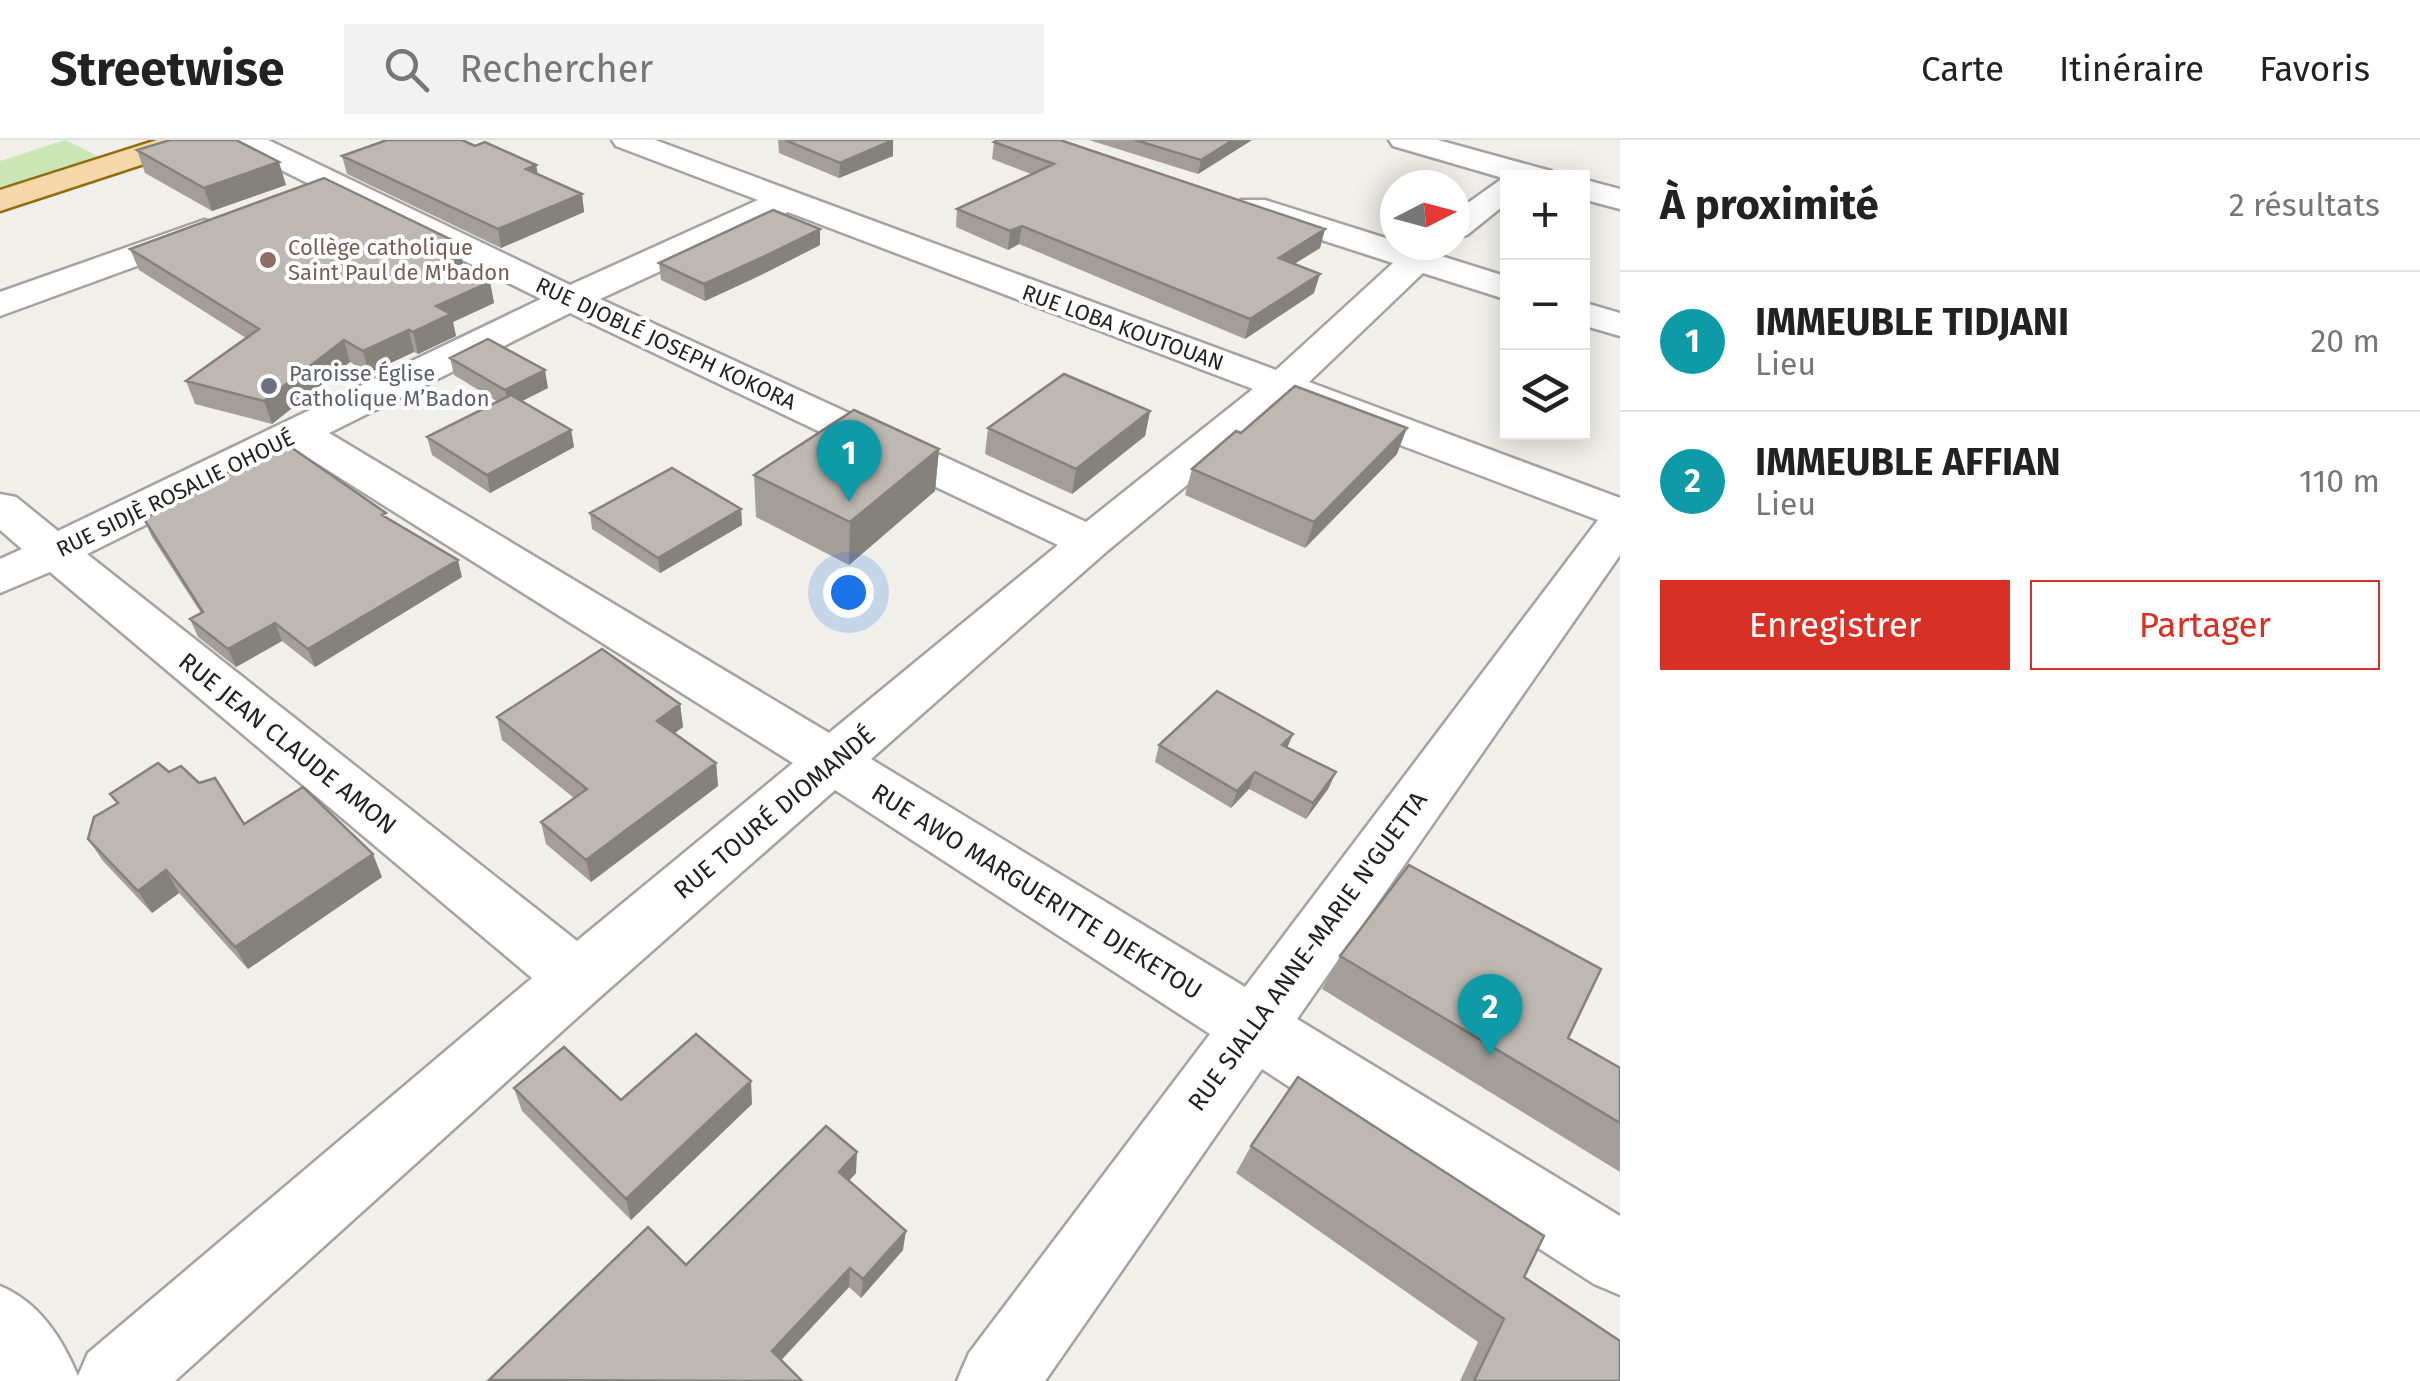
<!DOCTYPE html>
<html lang="fr">
<head>
<meta charset="utf-8">
<style>
  :root { --surface:#fff; --page:#f2f2f2; --text:#222; --muted:#767676; --line:#e0e0e0; --accent:#d93025 }
  body { margin:0; font-family:"Fira Sans",sans-serif; background:var(--page); color:var(--text) }
  .controls { position:absolute; right:30px; top:30px; display:grid; overflow:hidden; border-radius:0px; box-shadow:0 5px 25px #0003 }
  .controls button { width:90px; height:90px; display:grid; place-items:center; padding:0; border:0; border-bottom:2px solid var(--line); background:var(--surface); color:var(--text); font:50px sans-serif }
  .compass { position:absolute; left:1380px; top:30px; width:90px; height:90px; border-radius:50%; background:var(--surface); box-shadow:0 5px 25px #0003; rotate:84deg }
  .you { position:absolute; left:848px; top:452px; width:35px; height:35px; margin:-25px; border:8px solid #fff; border-radius:50%; background:#1a73e8; box-shadow:0 0 0 15px #1a73e833 }
  .badge { display:grid; place-items:center; width:65px; height:65px; border-radius:50%; background:var(--accent); color:#fff; font-size:32px; font-weight:700 }
  .pin { position:absolute; translate:-50% -82px; filter:drop-shadow(0 2px 5px #0008) }
  .pin::after { content:''; position:absolute; top:52px; width:35px; height:30px; background:inherit; clip-path:polygon(0 0,100% 0,50% 100%) }
  .list { margin:0; padding:0; list-style:none }
  h2 { display:flex; justify-content:space-between; align-items:center; height:130px; margin:0; padding:0 40px; font-size:42px }
  h2 small { font-size:32px; font-weight:400; color:var(--muted) }
  .list li { display:grid; grid-template-columns:65px 1fr auto; gap:30px; align-items:center; box-sizing:border-box; height:140px; padding:0 40px; border-top:2px solid var(--line) }
  .list b { display:block; font-size:38px; white-space:nowrap }
  .list p { margin:0; font-size:32px; white-space:nowrap; color:var(--muted) }
  .list em { font-size:32px; font-style:normal; color:var(--muted) }
  .actions { display:flex; gap:20px; padding:30px 40px }
  .actions a { flex:1; padding:22px 0; border:2px solid var(--accent); border-radius:0px; text-align:center; font-size:35px; color:var(--accent) }
  .actions .main { background:var(--accent); color:#fff }
  .icon { flex:none; width:55px; height:55px; fill:none; stroke:currentColor; stroke-width:2; stroke-linecap:round; stroke-linejoin:round }
  .map { position:relative; flex:none; width:1620px; height:1241px; overflow:hidden }
  header { display:flex; align-items:center; gap:60px; box-sizing:border-box; height:140px; padding:0 50px; background:var(--surface); border-bottom:2px solid var(--line) }
  header strong { font-size:48px }
  nav { display:flex; gap:55px; margin-inline-start:auto; font-size:35px }
  .search { width:700px; height:90px; background:var(--page); display:flex; align-items:center; gap:25px; box-sizing:border-box; padding:0 35px; border-radius:0px; color:var(--muted); font-size:38px }
  main { display:flex }
  aside { flex:1; background:var(--surface) }
  .map>svg:first-child { display:block }
</style>
</head>
<body>
<header>
<strong>Streetwise</strong>
<div class="search"><svg class="icon" aria-label="search" viewBox="0 0 24 24"><circle cx="10" cy="10" r="6"/><path d="M15 15l6 6"/></svg>Rechercher</div>
<nav><a>Carte</a><a>Itinéraire</a><a>Favoris</a></nav>
</header>
<main>
<div class="map">
<svg width="1620" height="1241" viewBox="0 0 1620 1241">
  <rect width="100%" height="100%" fill="#f1efe9"/>
  <path fill="#cae6b4" d="M65 0 104 19 0 52V21Z"/>
  <g fill="none" stroke-linecap="round" stroke-linejoin="round">
    <defs>
      <path id="minor" d="M229 0H268L570 145 758 60 616 6 612 0H655L1276 230 1393 123 1241 74 1237 67 1241 60H1265L1395 101V105H1450L1441 116 1508 137V160L1423 133 1309 242 1620 358V415L1297 879 1620 1076V1155L1594 1144 1262 929 1045 1241H957L969 1213 1210 894 835 650 600 857 175 1241H0V1146C39 1162 62 1198 78 1236L88 1213 532 838 50 432 0 453V419L22 409 0 390V354L16 357 58 391 541 159 233 6ZM788 72 1253 249 1086 382 600 159ZM570 173 1058 405 829 593 329 293ZM1287 262 1598 380 1245 847 871 619 1106 412ZM296 310 793 623 577 801 87 414Z
        M1389 0H1438L1551 31 1556 38H1508V62L1467 95 1455 98V72L1503 38 1393 6Z
        M1582 39 1620 49V69L1582 59Z
        M204 80 216 83 221 90 216 97 0 176V152Z
        M1582 162 1620 173V196L1582 185Z"/>
      <path id="major" d="M157 0H203L199 6 0 71V50Z"/>
    </defs>
    <use href="#minor" stroke="#a3a3a3" stroke-width="5"/>
    <use href="#major" stroke="#926d0d" stroke-width="5"/>
    <use href="#minor" fill="#fff" fill-rule="evenodd"/>
    <use href="#major" fill="#f5d8aa" fill-rule="evenodd"/>
  </g>
  <path fill="#a39e99" d="M778 0H893V16L839 38 779 13Z
    M1089 0H1252L1198 34Z
    M994 2 1325 89 1320 108 1294 124 1314 153 1245 199 1019 104 1008 110 956 87 957 69 1031 34 992 19Z
    M475 6 536 25 538 34 582 54 584 72 501 108 347 34 342 16Z
    M137 10 286 45 212 71 145 33Z
    M820 89V105L761 135 705 161 661 140 659 123Z
    M458 103 463 124 459 126 490 142 494 163 453 182 456 196 418 214 414 212 369 233 350 222 272 284 195 264 186 241 246 198 139 130 130 109Z
    M450 218 548 248 522 261 571 290 574 307 490 353 432 315 427 297 498 262 454 235Z
    M1150 271 1145 296 1072 354 985 314 988 288Z
    M1241 293 1397 314 1305 408 1185 355 1192 329Z
    M939 309 935 351 849 425 756 377 754 335Z
    M211 346 388 379 462 437 315 527 282 501 236 527 198 497 190 479 201 473 152 397 144 379Z
    M741 369 742 385 660 433 592 389 590 373Z
    M680 564 683 587 674 593 716 623 718 646 591 742 546 704 541 682 574 658 502 600 497 577Z
    M1293 594 1287 608 1336 632 1328 649 1306 679 1249 649 1231 668 1155 622 1159 605Z
    M169 632 244 684 382 737 248 829 179 753 152 773 103 721 88 699 117 664 110 654Z
    M1340 816 1620 928V1032L1322 849Z
    M514 948 621 960 752 964 631 1080 522 971Z
    M1251 1006 1524 1137 1620 1241H1460L1478 1202 1236 1033Z
    M856 1033 849 1041 903 1110 861 1158 849 1147 781 1220 686 1125Z"/>
  <path fill="#85817d" d="M893 0V16L839 38 840 23Z
    M1233 0H1252L1198 34 1201 20Z
    M279 22 286 45 212 71 204 48Z
    M536 25 539 43 526 29Z
    M582 54 584 72 501 108 498 89Z
    M1022 86 1019 104 1008 110 1010 91Z
    M820 89V105L761 135 705 161 704 144Z
    M1325 89 1320 108 1273 137 1279 118Z
    M458 103 463 124 439 134 434 113Z
    M1320 134 1314 153 1245 199 1250 179Z
    M490 142 494 163 453 182 456 196 418 214 413 192 436 166Z
    M409 190 414 212 369 233 363 211Z
    M344 200 350 222 272 284 264 261Z
    M545 230 548 248 508 268 505 250Z
    M1150 271 1145 296 1072 354 1076 329Z
    M1407 288 1397 314 1305 408 1314 382Z
    M571 290 574 307 490 353 487 335Z
    M939 309 935 351 849 425 850 382Z
    M741 369 742 385 660 433 658 418Z
    M458 420 462 437 315 527 308 509Z
    M275 483 282 501 236 527 228 509Z
    M680 564 683 587 660 604 657 581Z
    M1293 594 1286 610 1282 605Z
    M716 623 718 646 591 742 586 720Z
    M1255 632 1249 649 1231 668 1237 651Z
    M1336 632 1328 649 1306 679 1313 663Z
    M373 714 382 737 248 829 235 807Z
    M166 730 179 753 152 773 138 751Z
    M751 941 752 964 631 1080 626 1059Z
    M857 1012 856 1033 838 1052 839 1032Z
    M906 1091 903 1110 861 1158 863 1139Z
    M850 1128 849 1147 773 1229 772 1211Z"/>
  <path fill="#beb8b2" stroke="#85817d" stroke-width="2.5" d="M170 0H236L279 22 204 48 137 10Z
    M387 0H462L475 6 485 2 536 25 526 29 582 54 498 89 342 16Z
    M785 0H893L840 23Z
    M998 0H1060L1325 89 1279 118 1320 134 1250 179 1022 86 1010 91 957 69 1054 24 994 2Z
    M1135 0H1233L1201 20Z
    M324 38 458 103 434 113 490 142 436 166 451 174 413 192 409 190 363 211 344 200 264 261 186 241 259 189 130 109Z
    M773 70 820 89 761 118 704 144 659 123Z
    M488 199 545 230 505 250 450 218Z
    M1064 234 1150 271 1076 329 988 288Z
    M1295 246 1407 288 1314 382 1192 329 1236 291 1241 293Z
    M511 255 571 290 487 335 427 297Z
    M854 270 939 309 850 382 754 335Z
    M282 301 386 373 382 375 458 420 308 509 275 483 228 509 190 479 203 472 144 379 211 346 245 319Z
    M672 328 741 369 658 418 590 373Z
    M602 509 680 564 657 581 716 623 586 720 541 682 587 649 497 577Z
    M1217 551 1293 594 1282 605 1336 632 1313 663 1255 632 1237 651 1159 605Z
    M158 623 169 632 181 626 199 643 215 638 244 684 303 647 373 714 235 807 166 730 138 751 88 699 94 677 118 663 110 654Z
    M1409 725 1601 829 1568 898 1620 928V983L1340 816Z
    M696 894 751 941 626 1059 514 948 564 907 621 960Z
    M1298 937 1544 1096 1524 1137 1620 1201V1241H1474L1504 1179 1251 1006Z
    M826 986 857 1012 839 1032 906 1091 863 1139 850 1128 772 1211 802 1241 489 1240 648 1087 686 1125Z"/>
  <circle fill="#8d6e63" stroke="#fff" stroke-width="4" cx="268" cy="120" r="10"/>
  <circle fill="#6b7280" stroke="#fff" stroke-width="4" cx="269" cy="246" r="10"/>
  <g text-anchor="middle" stroke-width="8" stroke-linejoin="round" paint-order="stroke">
    <g font-size="22" fill="#785e54" stroke="#fff" text-anchor="start">
      <text x="288" y="115">Collège catholique<tspan x="288" dy="25">Saint Paul de M'badon</tspan></text>
    </g>
    <g font-size="22" fill="#222" stroke="#fff">
      <text transform="translate(1123 187) rotate(20)" y="8">RUE LOBA KOUTOUAN</text>
      <text transform="translate(666 203) rotate(25)" y="8">RUE DJOBLÉ JOSEPH KOKORA</text>
      <text transform="translate(175 353) rotate(-26)" y="8">RUE SIDJÈ ROSALIE OHOUÉ</text>
    </g>
    <g font-size="22" fill="#5b616d" stroke="#fff" text-anchor="start">
      <text x="289" y="241">Paroisse Église<tspan x="289" dy="25">Catholique M’Badon</tspan></text>
    </g>
    <g font-size="25" fill="#222" stroke="#fff">
      <text transform="translate(288 603) rotate(39)" y="9">RUE JEAN CLAUDE AMON</text>
      <text transform="translate(774 672) rotate(-40)" y="9">RUE TOURÉ DIOMANDÉ</text>
      <text transform="translate(1037 751) rotate(32)" y="9">RUE AWO MARGUERITTE DJEKETOU</text>
      <text transform="translate(1307 811) rotate(-54)" y="9">RUE SIALLA ANNE-MARIE N'GUETTA</text>
    </g>
  </g>
</svg>
<div class="controls">
<button>+</button>
<button>−</button>
<button><svg class="icon" aria-label="layers" viewBox="0 0 24 24"><path d="M12 4l9 5-9 5-9-5zM3 14l9 5 9-5"/></svg></button>
</div>
<svg class="compass" viewBox="-18 -18 36 36"><path d="M0-13l5 13h-10z" fill="#e53935"/><path d="M0 13l5-13h-10z" fill="#767676"/></svg>
<div class="you"></div>
<div class="pin badge" style="left:849px;top:362px;background:#0f9aa8">1</div>
<div class="pin badge" style="left:1490px;top:916px;background:#0f9aa8">2</div>
</div>
<aside>
<h2>À proximité<small>2 résultats</small></h2>
<ul class="list">
<li><span class="badge" style="background:#0f9aa8">1</span><div><b>IMMEUBLE TIDJANI</b><p>Lieu</p></div><em>20 m</em></li>
<li><span class="badge" style="background:#0f9aa8">2</span><div><b>IMMEUBLE AFFIAN</b><p>Lieu</p></div><em>110 m</em></li>
</ul>
<div class="actions"><a class="main">Enregistrer</a><a>Partager</a></div>
</aside>
</main>
</body>
</html>
